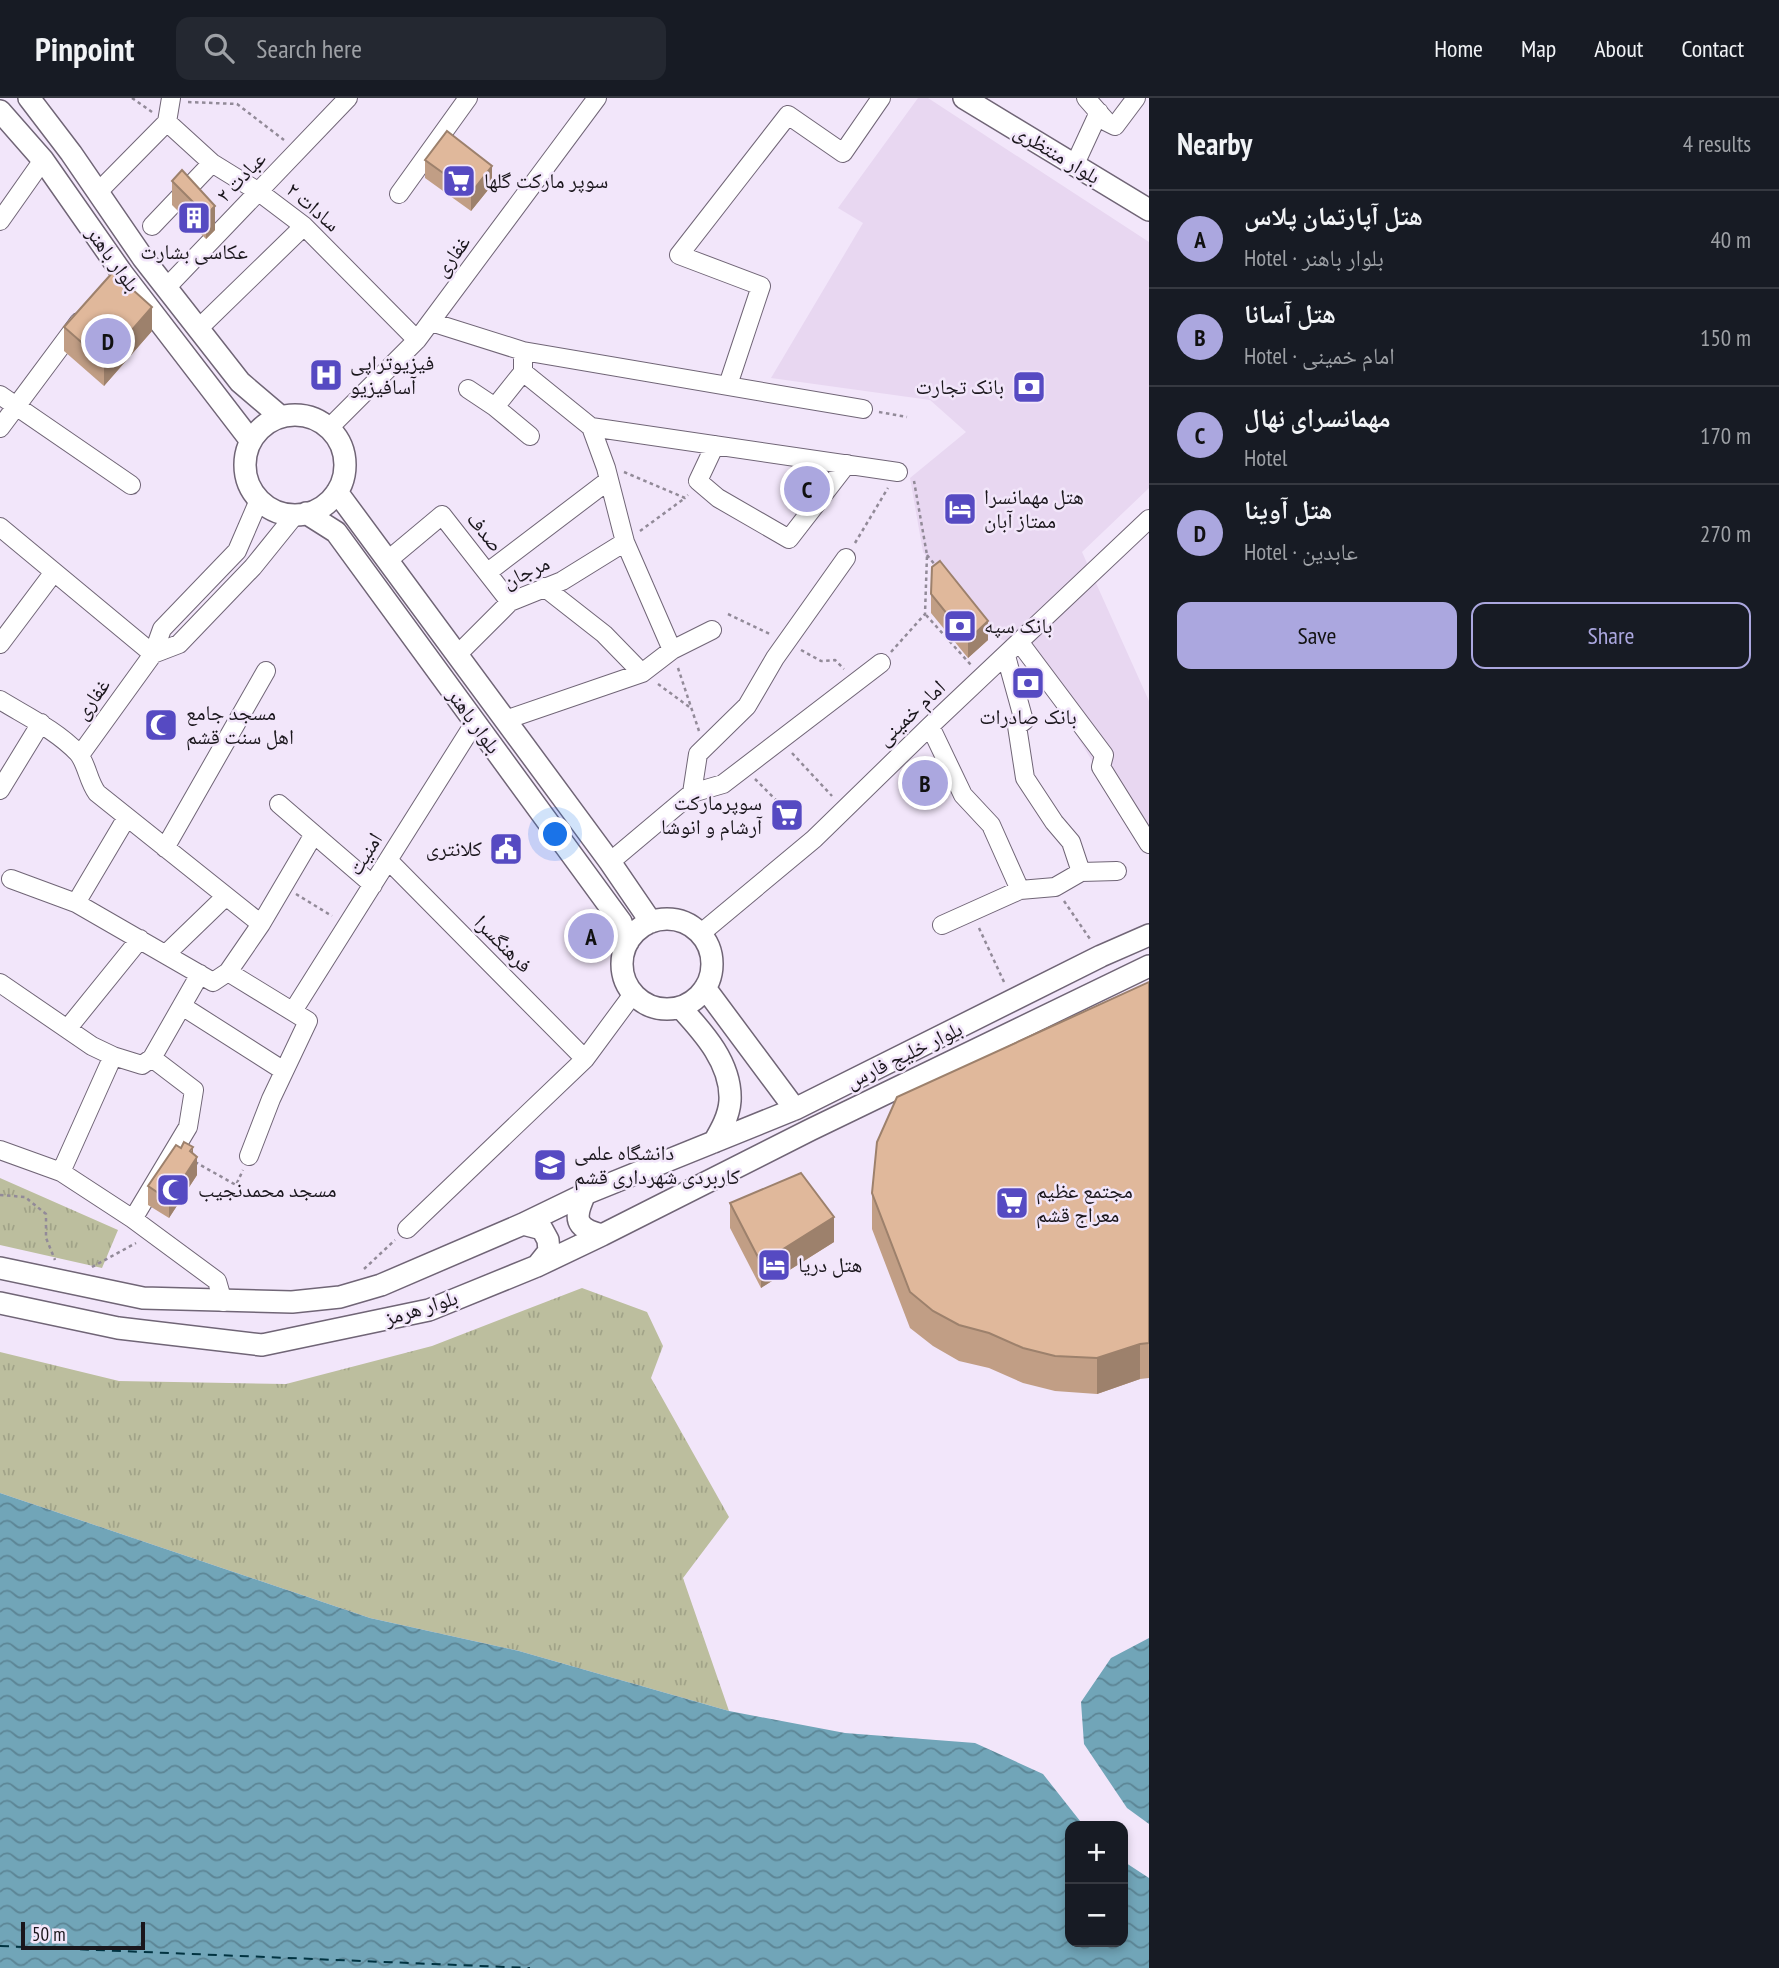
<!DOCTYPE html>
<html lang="en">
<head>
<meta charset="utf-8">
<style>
  :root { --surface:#171b24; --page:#242831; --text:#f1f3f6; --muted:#9ea1a6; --line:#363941; --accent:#aba7df }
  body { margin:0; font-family:"PT Sans Narrow","Noto Naskh Arabic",sans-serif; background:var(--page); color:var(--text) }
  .controls { position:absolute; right:21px; bottom:21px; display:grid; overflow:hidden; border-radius:14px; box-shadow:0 4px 10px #0003 }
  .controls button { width:63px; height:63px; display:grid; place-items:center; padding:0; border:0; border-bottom:2px solid var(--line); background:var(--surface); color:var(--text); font:35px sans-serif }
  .scale { position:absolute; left:21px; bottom:18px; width:124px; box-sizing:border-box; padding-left:7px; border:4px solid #1a161c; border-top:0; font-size:19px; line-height:24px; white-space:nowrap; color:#1a161c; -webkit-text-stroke:5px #f2e6fa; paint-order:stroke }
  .you { position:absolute; left:556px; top:737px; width:24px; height:24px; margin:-18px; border:5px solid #fff; border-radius:50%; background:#1a73e8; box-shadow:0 0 0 10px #1a73e833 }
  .badge { display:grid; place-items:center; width:46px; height:46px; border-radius:50%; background:var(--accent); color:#111; font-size:23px; font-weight:700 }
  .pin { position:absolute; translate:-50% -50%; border:4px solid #fff; box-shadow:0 2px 7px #0006 }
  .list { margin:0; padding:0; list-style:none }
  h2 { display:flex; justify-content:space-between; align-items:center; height:91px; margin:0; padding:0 28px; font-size:30px }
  h2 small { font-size:23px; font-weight:400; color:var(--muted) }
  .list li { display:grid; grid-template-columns:46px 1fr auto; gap:21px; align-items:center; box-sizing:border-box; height:98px; padding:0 28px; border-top:2px solid var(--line) }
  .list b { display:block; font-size:26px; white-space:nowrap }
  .list p { margin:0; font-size:23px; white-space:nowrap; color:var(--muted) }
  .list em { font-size:23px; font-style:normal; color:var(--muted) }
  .actions { display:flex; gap:14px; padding:21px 28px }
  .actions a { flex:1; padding:16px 0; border:2px solid var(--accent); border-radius:14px; text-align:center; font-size:24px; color:var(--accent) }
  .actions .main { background:var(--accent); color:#111 }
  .icon { flex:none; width:38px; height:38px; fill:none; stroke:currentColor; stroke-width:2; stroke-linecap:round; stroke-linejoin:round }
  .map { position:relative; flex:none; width:1149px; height:1870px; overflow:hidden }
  header { display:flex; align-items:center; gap:42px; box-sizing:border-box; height:98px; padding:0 35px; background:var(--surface); border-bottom:2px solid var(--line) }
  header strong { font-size:33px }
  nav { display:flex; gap:38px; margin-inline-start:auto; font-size:24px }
  .search { width:490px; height:63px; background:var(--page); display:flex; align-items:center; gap:18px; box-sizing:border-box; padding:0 24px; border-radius:14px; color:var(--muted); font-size:26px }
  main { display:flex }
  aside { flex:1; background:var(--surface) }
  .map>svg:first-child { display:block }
</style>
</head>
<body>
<header>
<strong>Pinpoint</strong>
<div class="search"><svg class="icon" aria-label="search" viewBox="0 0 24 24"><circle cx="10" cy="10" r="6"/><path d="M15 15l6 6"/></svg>Search here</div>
<nav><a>Home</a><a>Map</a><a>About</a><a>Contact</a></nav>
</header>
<main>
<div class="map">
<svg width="1149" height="1870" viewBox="0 0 1149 1870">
  <defs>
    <pattern id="grass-tufts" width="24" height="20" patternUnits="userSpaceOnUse" patternTransform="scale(1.75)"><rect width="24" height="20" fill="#bcbe9e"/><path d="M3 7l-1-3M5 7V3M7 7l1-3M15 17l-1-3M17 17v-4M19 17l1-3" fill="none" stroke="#a1a388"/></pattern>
    <pattern id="water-waves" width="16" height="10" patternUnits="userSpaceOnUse" patternTransform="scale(1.75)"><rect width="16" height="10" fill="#71a5b8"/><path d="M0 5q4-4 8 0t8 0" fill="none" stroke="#5c8595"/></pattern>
  </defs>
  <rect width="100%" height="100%" fill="#f2e6fa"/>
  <path fill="#e8d7f1" d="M918 0H928L1149 144V390L1082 454 1149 603V756L1022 548 994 539 923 454 910 380 966 334 930 302 771 280 863 125 838 110Z"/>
  <path fill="url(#grass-tufts)" d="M0 1080 118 1132 102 1170 0 1147Z
    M582 1190 647 1214 663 1248 651 1280 729 1419 683 1480 729 1613 519 1553 370 1520 0 1395V1254L119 1283 286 1286 432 1248Z"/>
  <path fill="url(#water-waves)" d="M0 1395 370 1520 519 1553 729 1613 845 1635 975 1645 1043 1676 1084 1728H1070V1844H1123V1763L1149 1780V1870H0Z
    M1149 1540V1726L1127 1710 1084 1646 1081 1604 1111 1560Z"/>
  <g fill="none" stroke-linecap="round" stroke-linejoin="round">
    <path stroke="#013341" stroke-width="2" stroke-dasharray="9 7" stroke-linecap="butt" d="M0 1848 530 1870"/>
    <defs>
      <path id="minor" d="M1086 0 1107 24 1115 28 1136 0
        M167 24 212 65 259 94 304 128 417 242
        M167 24 171 0
        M1075 66 1099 14
        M98 94 167 24
        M399 96 468 0
        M0 123 43 62
        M152 128 212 65
        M166 190 348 0
        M431 224 523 253 863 311
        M198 231 304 128
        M523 253V274L591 329 898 374
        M728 287 761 188 679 157 788 17 843 55 881 0
        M468 291 495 309 530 338
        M0 297 131 387
        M495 309 523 274
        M591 329 606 370 625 444 672 552
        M0 330 79 224
        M329 330 417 242 597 0
        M715 347 698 383 718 400 789 441 847 366
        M0 429 153 556
        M387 463 442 417 510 504
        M488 474 609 382
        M544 489 604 536 642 575
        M1020 545 1104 657 1101 669 1149 746
        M0 546 54 474
        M153 556 179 546 253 469 295 417
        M457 557 510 504 562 483 625 444
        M1006 558 1024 623 1017 628 1025 680 1054 724 1071 744 1081 774
        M0 602C26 618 56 632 78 655 87 666 88 683 97 695L261 826 228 874 213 884 76 805 11 781
        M505 622 642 575 672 552 712 532
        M930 628 963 697 991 727 1020 792
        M80 657 153 556 162 531 237 453 259 402
        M0 692 41 625
        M692 695 698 656 747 608 775 560 846 460
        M279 706 373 787
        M165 750 266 573
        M388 762 585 961
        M610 764 692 695 723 686 881 565
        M76 805 127 719
        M261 826 314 736
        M942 827 1020 792 1055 789 1081 774 1117 773
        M700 836 814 741 930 628 1149 421
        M166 856 225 799
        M228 874 308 923 271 1001 249 1058
        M0 885 92 948 113 958 142 967 152 960 200 876
        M182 908 284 973
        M293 913 475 624
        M68 930 140 841
        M0 1052 61 1074 133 1121 217 1183 223 1204
        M61 1074 113 958
        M133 1121 188 1029 194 992 152 960
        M407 1131 585 961 633 896"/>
      <path id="major" d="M29 0 71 55 143 160 240 284 281 319
        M964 0 1149 112
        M0 13 43 62 122 175 251 343
        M245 367a50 50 0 1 1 100 0a50 50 0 1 1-100 0Z
        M337 394 610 764 651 824
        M306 415 336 434 621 824 628 844
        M622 866a45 45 0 1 1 90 0a45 45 0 1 1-90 0Z
        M705 890 795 1011 1101 858 1149 837
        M680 909C704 935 732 966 730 1003 729 1018 721 1032 714 1044
        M585 1096C574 1120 574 1130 602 1137
        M523 1126 542 1131 548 1142 549 1153 537 1168
        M0 1170 143 1200 292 1204 340 1199 381 1187 523 1126 585 1096 795 1011
        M0 1205 118 1230 262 1247 429 1212 537 1168 602 1137 810 1032 1149 868"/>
    </defs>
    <use href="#minor" stroke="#706576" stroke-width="20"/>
    <use href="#major" stroke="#706576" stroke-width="24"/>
    <path stroke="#928a98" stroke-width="2.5" stroke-dasharray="3.5 3.5" stroke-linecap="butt" d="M132 0 152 14
      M188 4 237 6 284 42
      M879 314 907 319
      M624 374 685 400 688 397
      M640 433 685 400
      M855 445 888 390
      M927 457 936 468
      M728 516 770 536
      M926 517 971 567
      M801 552 821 563 835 562 844 571
      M891 554 925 516 927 457 914 383
      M678 570 699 633
      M658 586 692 611
      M792 655 832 698
      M755 681 802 728
      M296 796 332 818
      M1064 803 1090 841
      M979 830 1004 884
      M195 1064 236 1087 243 1072
      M0 1097 25 1099 46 1116V1140L55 1162
      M92 1169 136 1145
      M364 1171 395 1142"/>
    <use href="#minor" stroke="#fff" stroke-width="18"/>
    <use href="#major" stroke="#fff" stroke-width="21"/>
  </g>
  <path fill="#c19e85" d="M425 62 492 87 471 113 425 80Z
    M182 72 215 132 206 141 172 107V83Z
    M64 229 152 233 104 288 64 253Z
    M931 496 988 542 968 560 931 515Z
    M1149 884V1280L1140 1281 1097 1296 1055 1293 1023 1285 989 1270 959 1263 933 1248 910 1230 872 1131V1095Z
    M193 1055 197 1077 169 1120 148 1107V1088Z
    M730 1105 834 1144 761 1190 730 1130Z"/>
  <path fill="#9d816c" d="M492 68V87L471 113V95Z
    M215 108V132L206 141V117Z
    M152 209V233L104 288V264Z
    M988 523V542L968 560V542Z
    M193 1049V1066L197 1059V1077L169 1120V1102Z
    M834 1119V1144L761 1190V1165Z
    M1140 1246V1281L1097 1296V1260Z"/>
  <path fill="#e0b89b" stroke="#9d816c" stroke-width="2" d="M447 33 492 68 471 95 425 62Z
    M182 72 215 108 206 117 172 83Z
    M113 174 152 209 104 264 64 229Z
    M940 463 988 523 968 542 931 496 932 469Z
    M1149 884V1245L1140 1246 1097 1260 1055 1258 1023 1250 989 1235 959 1227 933 1213 910 1194 872 1095 877 1044 897 999Z
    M184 1044 193 1049 190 1053 197 1059 169 1102 148 1088 176 1047 181 1050Z
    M801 1075 834 1119 761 1165 730 1105Z"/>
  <defs>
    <symbol id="supermarket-square" viewBox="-11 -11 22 22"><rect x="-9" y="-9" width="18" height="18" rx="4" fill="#564ac2" stroke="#f2e6fa"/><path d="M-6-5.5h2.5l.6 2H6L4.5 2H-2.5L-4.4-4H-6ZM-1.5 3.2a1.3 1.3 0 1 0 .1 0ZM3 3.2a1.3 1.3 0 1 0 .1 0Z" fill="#fff"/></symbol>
    <symbol id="building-square" viewBox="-11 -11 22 22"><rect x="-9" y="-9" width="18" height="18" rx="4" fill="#564ac2" stroke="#f2e6fa"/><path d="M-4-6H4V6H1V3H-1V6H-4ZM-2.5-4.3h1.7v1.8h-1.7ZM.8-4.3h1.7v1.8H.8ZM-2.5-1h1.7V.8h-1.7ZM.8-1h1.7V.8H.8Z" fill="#fff"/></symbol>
    <symbol id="hospital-square" viewBox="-11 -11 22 22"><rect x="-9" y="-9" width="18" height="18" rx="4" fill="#564ac2" stroke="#f2e6fa"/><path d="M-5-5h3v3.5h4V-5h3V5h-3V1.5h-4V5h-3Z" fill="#fff"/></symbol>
    <symbol id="bank-square" viewBox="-11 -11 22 22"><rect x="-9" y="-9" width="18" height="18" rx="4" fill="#564ac2" stroke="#f2e6fa"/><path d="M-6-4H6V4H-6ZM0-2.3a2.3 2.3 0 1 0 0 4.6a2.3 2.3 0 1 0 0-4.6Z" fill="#fff"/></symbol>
    <symbol id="hotel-square" viewBox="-11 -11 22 22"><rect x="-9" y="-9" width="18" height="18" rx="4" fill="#564ac2" stroke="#f2e6fa"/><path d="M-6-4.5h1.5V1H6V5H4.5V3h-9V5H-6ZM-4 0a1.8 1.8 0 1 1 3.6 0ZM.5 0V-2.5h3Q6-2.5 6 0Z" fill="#fff"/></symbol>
    <symbol id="mosque-square" viewBox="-11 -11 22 22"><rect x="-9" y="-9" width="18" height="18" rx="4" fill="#564ac2" stroke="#f2e6fa"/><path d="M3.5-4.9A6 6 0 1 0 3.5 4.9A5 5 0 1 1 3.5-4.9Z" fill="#fff"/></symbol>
    <symbol id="civic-square" viewBox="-11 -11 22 22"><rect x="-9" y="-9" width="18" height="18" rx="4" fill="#564ac2" stroke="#f2e6fa"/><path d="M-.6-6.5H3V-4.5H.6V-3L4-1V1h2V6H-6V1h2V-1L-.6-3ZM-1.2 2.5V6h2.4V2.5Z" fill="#fff"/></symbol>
    <symbol id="university-square" viewBox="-11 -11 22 22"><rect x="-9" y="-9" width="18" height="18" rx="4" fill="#564ac2" stroke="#f2e6fa"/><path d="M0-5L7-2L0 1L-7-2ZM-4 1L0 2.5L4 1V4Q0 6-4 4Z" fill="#fff"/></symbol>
  </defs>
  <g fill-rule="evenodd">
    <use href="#supermarket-square" x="440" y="64" width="38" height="38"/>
    <use href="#building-square" x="175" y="101" width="38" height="38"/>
    <use href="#hospital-square" x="307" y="258" width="38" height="38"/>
    <use href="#bank-square" x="1010" y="270" width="38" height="38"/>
    <use href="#hotel-square" x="941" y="392" width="38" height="38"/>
    <use href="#bank-square" x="941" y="509" width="38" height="38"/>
    <use href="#bank-square" x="1009" y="566" width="38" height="38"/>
    <use href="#mosque-square" x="142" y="608" width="38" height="38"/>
    <use href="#supermarket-square" x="768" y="698" width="38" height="38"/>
    <use href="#civic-square" x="487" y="732" width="38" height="38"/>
    <use href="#university-square" x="531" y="1048" width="38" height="38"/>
    <use href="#mosque-square" x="154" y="1073" width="38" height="38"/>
    <use href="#supermarket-square" x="993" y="1086" width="38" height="38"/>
    <use href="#hotel-square" x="755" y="1148" width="38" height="38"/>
  </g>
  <g text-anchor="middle" stroke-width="5" stroke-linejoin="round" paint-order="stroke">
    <g font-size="21" fill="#1a161c" stroke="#f2e6fa">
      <text transform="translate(1057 56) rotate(31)" y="7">بلوار منتظری</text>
      <text transform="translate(241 79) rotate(-46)" y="7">عبادت ۲</text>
      <text transform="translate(313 109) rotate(41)" y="7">سادات ۲</text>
      <text transform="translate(452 158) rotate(-53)" y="7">غفاری</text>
      <text transform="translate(113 161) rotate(54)" y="7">بلوار باهنر</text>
      <text transform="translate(485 434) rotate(51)" y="7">صدف</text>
      <text transform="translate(526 474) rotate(-25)" y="7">مرجان</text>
      <text transform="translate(92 601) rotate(-54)" y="7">غفاری</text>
      <text transform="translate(911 615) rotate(-43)" y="7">امام خمینی</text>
      <text transform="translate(474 623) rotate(54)" y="7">بلوار باهنر</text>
      <text transform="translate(365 756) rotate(-58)" y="7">امنیت</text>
      <text transform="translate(503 846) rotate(45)" y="7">فرهنگسرا</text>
      <text transform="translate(904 957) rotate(-26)" y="7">بلوار خلیج فارس</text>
      <text transform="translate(421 1210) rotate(-17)" y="7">بلوار هرمز</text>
    </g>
    <g font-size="21" fill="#1a161c" stroke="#f2e6fa" text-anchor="start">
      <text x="484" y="90">سوپر مارکت گلها</text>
      <text x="194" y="161" text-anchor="middle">عکاسی بشارت</text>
      <text x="350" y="272">فیزیوتراپی<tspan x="350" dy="24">آسافیزیو</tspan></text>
      <text x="1004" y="296" text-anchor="end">بانک تجارت</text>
      <text x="984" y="406">هتل مهمانسرا<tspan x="984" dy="24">ممتاز آبان</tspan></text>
      <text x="984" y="535">بانک سپه</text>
      <text x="186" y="622">مسجد جامع<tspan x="186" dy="24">اهل سنت قشم</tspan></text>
      <text x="1028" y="626" text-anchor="middle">بانک صادرات</text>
      <text x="762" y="712" text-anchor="end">سوپرمارکت<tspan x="762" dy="24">آرشام و انوشا</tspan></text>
      <text x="482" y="758" text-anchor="end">کلانتری</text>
      <text x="574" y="1062">دانشگاه علمی<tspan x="574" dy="24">کاربردی شهرداری قشم</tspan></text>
      <text x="198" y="1099">مسجد محمدنجیب</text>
      <text x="1036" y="1100">مجتمع عظیم<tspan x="1036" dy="24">معراج قشم</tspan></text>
      <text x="798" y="1174">هتل دریا</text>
    </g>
  </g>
</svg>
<div class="controls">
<button>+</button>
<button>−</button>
</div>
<div class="scale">50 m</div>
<div class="you"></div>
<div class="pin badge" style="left:591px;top:838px">A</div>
<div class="pin badge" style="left:925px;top:685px">B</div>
<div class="pin badge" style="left:807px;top:391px">C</div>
<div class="pin badge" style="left:108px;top:243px">D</div>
</div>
<aside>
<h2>Nearby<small>4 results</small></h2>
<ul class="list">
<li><span class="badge">A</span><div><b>هتل آپارتمان پلاس</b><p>Hotel · بلوار باهنر</p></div><em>40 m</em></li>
<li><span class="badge">B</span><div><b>هتل آسانا</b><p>Hotel · امام خمینی</p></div><em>150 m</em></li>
<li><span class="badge">C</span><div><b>مهمانسرای نهال</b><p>Hotel</p></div><em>170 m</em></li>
<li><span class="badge">D</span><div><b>هتل آوینا</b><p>Hotel · عابدین</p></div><em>270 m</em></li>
</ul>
<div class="actions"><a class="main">Save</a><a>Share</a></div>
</aside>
</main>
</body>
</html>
